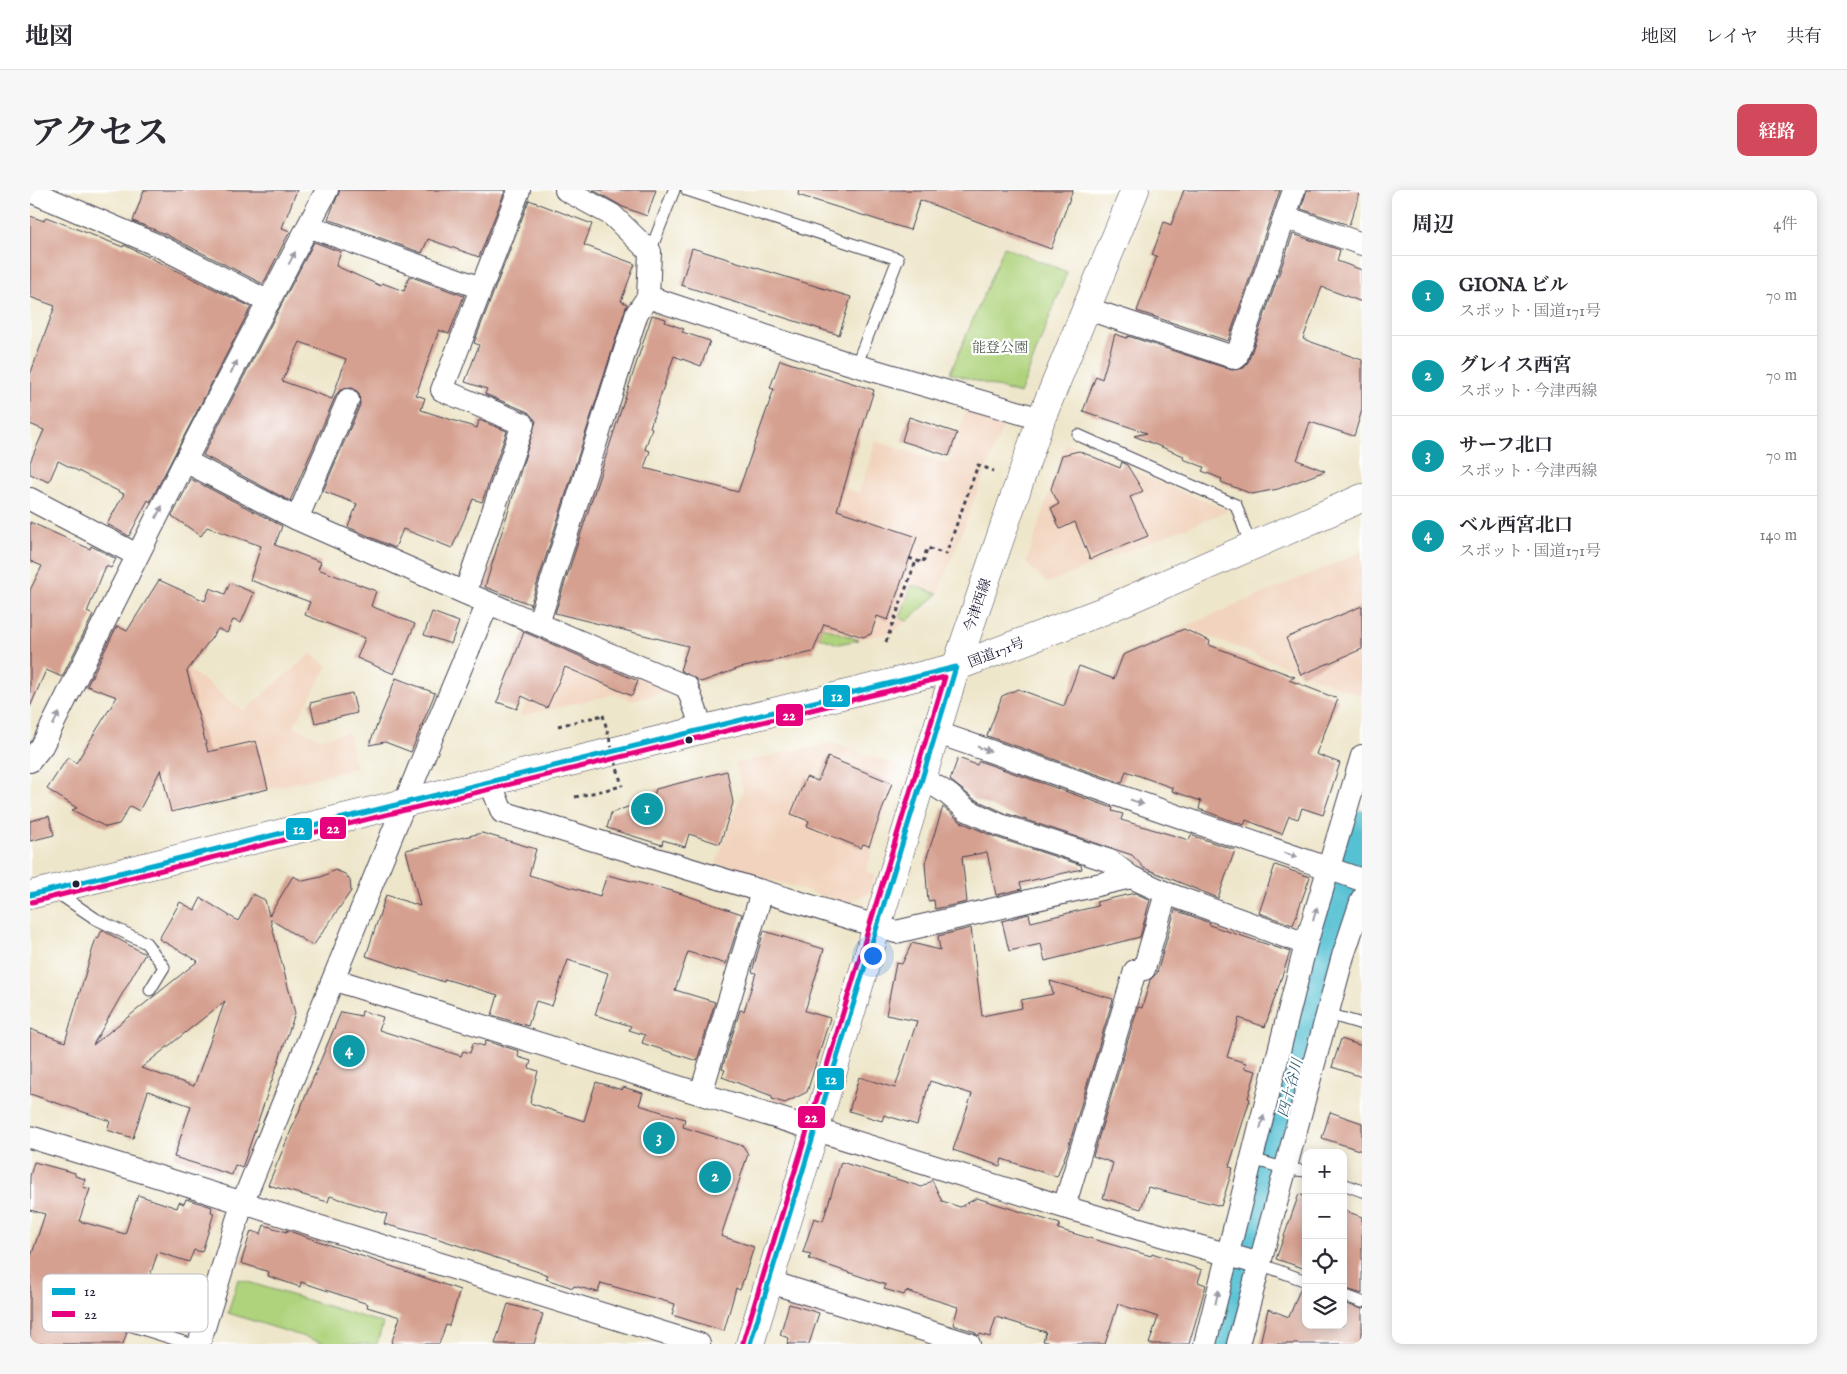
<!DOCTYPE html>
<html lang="ja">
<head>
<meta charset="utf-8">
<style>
  :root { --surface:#fff; --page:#f7f7f7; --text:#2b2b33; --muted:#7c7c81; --line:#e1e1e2; --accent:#d1495b }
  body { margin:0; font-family:"IM FELL English","Noto Serif JP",serif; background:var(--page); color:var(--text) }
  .controls { position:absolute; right:15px; bottom:15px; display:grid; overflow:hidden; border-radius:10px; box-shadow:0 2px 12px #0003 }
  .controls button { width:45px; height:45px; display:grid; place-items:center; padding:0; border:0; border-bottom:1px solid var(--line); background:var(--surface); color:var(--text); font:25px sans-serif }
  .you { position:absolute; left:842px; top:765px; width:18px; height:18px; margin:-12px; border:4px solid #fff; border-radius:50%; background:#1a73e8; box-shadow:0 0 0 8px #1a73e833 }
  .badge { display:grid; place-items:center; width:32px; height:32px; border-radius:50%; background:var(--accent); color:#fff; font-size:16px; font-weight:700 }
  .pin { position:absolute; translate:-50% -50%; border:2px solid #fff; box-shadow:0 1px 5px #0006 }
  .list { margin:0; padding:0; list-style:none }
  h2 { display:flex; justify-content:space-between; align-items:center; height:65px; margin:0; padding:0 20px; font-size:21px }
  h2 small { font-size:16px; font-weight:400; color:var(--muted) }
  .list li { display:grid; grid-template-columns:32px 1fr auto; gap:15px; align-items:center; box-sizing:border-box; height:80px; padding:0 20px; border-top:1px solid var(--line) }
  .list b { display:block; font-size:19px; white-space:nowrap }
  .list p { margin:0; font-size:16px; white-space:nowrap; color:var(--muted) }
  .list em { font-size:16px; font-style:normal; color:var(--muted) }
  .icon { flex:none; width:28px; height:28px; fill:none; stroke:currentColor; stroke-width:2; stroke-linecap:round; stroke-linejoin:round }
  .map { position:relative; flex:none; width:1332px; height:1154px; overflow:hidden; border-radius:10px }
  header { display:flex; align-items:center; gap:30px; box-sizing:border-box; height:70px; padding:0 25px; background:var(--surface); border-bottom:1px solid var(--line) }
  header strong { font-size:24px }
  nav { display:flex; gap:28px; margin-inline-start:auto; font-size:18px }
  .intro { display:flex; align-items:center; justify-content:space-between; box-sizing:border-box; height:120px; padding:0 30px }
  h1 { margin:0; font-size:35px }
  .button { padding:12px 22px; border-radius:10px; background:var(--accent); color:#fff; font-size:18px; font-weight:700 }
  main { display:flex; gap:30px; padding:0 30px }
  aside { flex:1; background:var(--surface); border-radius:10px; box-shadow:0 2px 12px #0003 }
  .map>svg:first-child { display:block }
</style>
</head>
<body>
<header>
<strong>地図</strong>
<nav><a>地図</a><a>レイヤ</a><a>共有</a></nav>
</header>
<div class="intro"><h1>アクセス</h1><a class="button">経路</a></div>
<main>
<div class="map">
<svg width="1332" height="1154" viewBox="0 0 1332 1154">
  <rect width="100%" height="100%" fill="#fff"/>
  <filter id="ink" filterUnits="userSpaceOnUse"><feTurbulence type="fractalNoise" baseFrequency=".02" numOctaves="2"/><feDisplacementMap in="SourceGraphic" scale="10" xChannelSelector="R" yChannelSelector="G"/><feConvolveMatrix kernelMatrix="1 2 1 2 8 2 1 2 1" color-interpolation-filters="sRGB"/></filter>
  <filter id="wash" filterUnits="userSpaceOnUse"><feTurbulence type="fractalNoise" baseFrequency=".0096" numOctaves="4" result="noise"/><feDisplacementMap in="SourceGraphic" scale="20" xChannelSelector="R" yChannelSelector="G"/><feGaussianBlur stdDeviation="1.12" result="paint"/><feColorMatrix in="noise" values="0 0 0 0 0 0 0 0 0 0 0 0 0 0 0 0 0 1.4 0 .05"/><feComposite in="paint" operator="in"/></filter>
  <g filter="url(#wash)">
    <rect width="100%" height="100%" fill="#eee6ca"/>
    <path fill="#f2d4be" d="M937 218 975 231 908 404 864 442 808 454 739 429 783 288 829 303 846 251 919 275Z
      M1036 253 1198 321 1017 393 996 373Z
      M1332 362V506L1154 437 1187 423Z
      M521 446 633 495 635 502 601 511 586 504 491 526Z
      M280 464 298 476 264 536 289 548 318 543 326 578 135 625 114 530 152 474 214 521Z
      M802 553 870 576 836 681 845 685 839 703 818 714 686 673 713 601 705 573Z"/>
    <path fill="#afd37c" stroke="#687a5c" d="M974 57 1037 82 990 204 920 183Z
      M882 395 908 404 877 431 870 428Z
      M742 419 829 450 808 454 739 429Z
      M208 1089 353 1133 347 1154H297L198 1123Z"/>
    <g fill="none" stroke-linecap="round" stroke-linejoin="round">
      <path stroke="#57c1d3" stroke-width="46" d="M1191 1154 1301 743 1332 643"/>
    </g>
    <g id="blocks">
      <path fill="#d5a090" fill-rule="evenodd" d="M114 0H267L252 38 260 41 233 94 135 44 103 31Z
        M310 0H472L475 1 449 67 398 49 392 63 298 29Z
        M563 0H626L617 26 593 17Z
        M769 0H1043L1021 59 890 10 880 40 768 5Z
        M1154 0H1250L1198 151 1107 121 1127 66 1122 65 1134 32 1141 35Z
        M1277 0H1331L1319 35 1271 19Z
        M499 10 562 34 554 55 605 74 591 111 597 114 500 416V414L455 397 506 231 498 222 455 204 457 199 435 192 449 155 444 153Z
        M0 26 14 31 16 27 93 57 94 55 221 117 120 312 118 310 99 346 77 334 94 304 28 271 19 292 0 284V272L14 240 0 234V185L25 116 0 107Z
        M1263 44 1310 60 1307 71 1332 80V112L1292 97 1273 149 1332 170V220L1324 246 1280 232 1267 270 1295 281 1248 299 1222 304 1191 292 1192 289 1172 281 1174 277 1153 269 1154 266 1104 246 1117 243 1053 221 1066 186 1072 189 1085 144 1097 148 1098 146 1202 180 1214 178 1218 172Z
        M284 52 311 62 306 76 351 96 352 93 374 101 379 86 434 106 419 144 409 140 386 205 395 208 391 220 447 238 449 230 477 241 452 312 443 309 422 358 373 339 365 358 318 337 327 314 293 301 330 215 329 203 323 198 311 199 306 205 260 311 173 265ZM270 152 316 169 302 209 252 191Z
        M662 58 821 107 809 145 651 95Z
        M622 125 636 129 635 132 654 139 652 142 680 151 671 176 644 166 620 237 622 238 615 259 620 261 614 278 708 302 744 199 740 198 750 170 844 200 807 320 887 347 858 430 847 426 841 444 833 447 794 434 783 462 710 478 671 492 650 480 658 456 525 423Z
        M879 227 927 243 919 266 872 251Z
        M1049 261 1090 278 1092 272 1097 275 1113 301 1100 307 1118 346 1060 369 1045 332 1030 339 1021 318 1029 314 1021 299 1032 265Z
        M161 289 252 336 245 355 291 372 288 379 346 401 341 416 385 434 364 484 327 468 335 448 275 425 280 412 220 390 231 356 177 337 171 346 142 326Z
        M0 332 60 359 61 356 86 369 81 378 76 376 57 422 63 425 32 487 16 480 0 517V400L12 376 0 371Z
        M129 390 175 411 180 398 195 404 200 393 224 403 211 433 203 430 197 443 188 439 157 481 178 562 226 551 238 599 141 622 131 579 109 621 100 616 89 634 76 637 42 620 47 618 17 599 38 567 46 573 87 507 57 496 87 436 97 441Z
        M1332 416V459L1271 485 1256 448Z
        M402 422 429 432 421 454 394 445Z
        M1154 439 1180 451 1179 455 1265 487 1259 490 1308 509 1286 564 1310 573 1293 625 1272 618 1268 629 1259 626 1252 644 1216 630 1214 635 1169 619 1171 611 1142 601 1143 598 1096 581 1092 593 957 546 972 506 988 499 1034 516 1049 476 1084 489 1093 465Z
        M494 442 608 491 602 506 535 477 517 518 492 506 487 519 467 512Z
        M366 488 405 503 381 562 355 552 339 555Z
        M322 503 327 523 285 533 280 513Z
        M798 567 862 593 839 656 833 654 831 658 777 636 779 631 761 624 776 587 788 591Z
        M928 568 947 575 949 571 1083 618 1082 621 1093 624 1091 630 1159 650 1161 645 1205 660 1188 708 1114 678 1102 665 975 623 944 609 920 590Z
        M697 581 703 613 690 654 659 644 655 657 633 650 632 655 577 638 581 623 623 608 626 599Z
        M913 617 931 632 965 647 1051 675 1052 679 990 693 992 699 966 705 957 662 932 667 937 712 905 719 904 710 898 711 895 673Z
        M19 626 24 645 0 651V631Z
        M452 643 506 659 499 685 570 706 577 685 643 701 712 724 696 774 658 762 645 800 685 812 667 871 612 853 615 845 599 840 601 836 565 825 578 783 538 770 522 816 506 811 498 836 462 825 468 805 415 789 414 792 336 766 356 705 390 716 376 660Z
        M1245 675 1280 687 1263 735 1229 723Z
        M305 680 315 684 320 690 321 701 283 756 240 729 265 823 212 978 205 975 202 985 144 967 161 916 118 901 103 948 77 940 80 931 0 904V839L35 852 66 748 68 749 72 740 115 764 63 855 168 771 129 749 150 712 165 720 171 708 208 731 223 704 235 710 239 726 263 686 273 691 291 687ZM195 811 164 896 111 878Z
        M1105 703 1120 710 1110 747 1015 771 1011 754 979 761 972 731 999 724 1001 732 1068 716 1066 712Z
        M1145 720 1180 733 1179 735 1260 762 1235 837 1209 828 1197 867 1216 873 1214 878 1226 881 1218 908 1220 909 1199 977 1203 978 1191 1016 1118 997 1111 1019 1073 1008 1083 973 1063 966 1108 817 1112 818 1120 790 1127 783Z
        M941 738 952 826 992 818 991 810 1023 804 1020 791 1083 809 1038 958 1027 987 972 969 970 976 923 960 942 904 900 891 887 935 854 925 852 931 819 921 829 887 865 898 887 831 856 825 866 773 872 774 882 753 910 760 908 746Z
        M734 741 794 759 775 821 800 828 777 902 755 913 742 909V906L692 887 695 880 692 879 710 820 714 821 726 783 722 782Z
        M332 821 353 827 349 840 431 866 433 861 440 863 443 853 454 856 456 851 489 861 488 867 501 871 499 878 508 881 500 913 554 931 566 892 592 900 593 897 613 903 609 915 655 929 653 937 713 956 718 964 691 1046 724 1057 710 1100 706 1098 694 1141 642 1125 645 1114 571 1093 568 1102 544 1096 543 1098 516 1089 518 1085 406 1048 354 1034 357 1024 300 1006 298 1012 238 995 311 822 331 826Z
        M1311 849 1332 856V887L1302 877Z
        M1300 922 1332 933V961L1292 948Z
        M4 972 45 983V986L55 989 53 997 60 999 49 1031 95 1044 108 1005 147 1018 149 1012 154 1014 156 1009 182 1017 181 1022 184 1023 172 1062 164 1060 159 1072 128 1062 116 1097 113 1096 102 1128 34 1107 27 1109 25 1116 30 1121 97 1142 93 1154H0V1070L15 1024 0 1020V986Z
        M811 972 892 997 902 990 912 1011 930 1017 947 1008 1030 1034 1028 1039 1121 1066 1122 1063 1172 1080 1168 1092 1176 1095 1159 1154H1119L1128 1127 1088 1114 1075 1154H1024L1013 1151 1016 1142 966 1127 960 1147 950 1144 949 1146 943 1141 923 1135 928 1117 876 1101 874 1105 854 1099 856 1095 779 1069 781 1064 773 1062 784 1028 793 1031Z
        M1269 1004 1276 1007V1079L1246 1069Z
        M1313 1020 1332 1027V1104L1313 1098Z
        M234 1035 257 1042 256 1040 430 1100 419 1136 416 1135 409 1154H361L370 1127 337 1117 338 1114 271 1092 270 1097 238 1086 239 1082 211 1073 221 1041 231 1044Z
        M1271 1097 1276 1098V1135H1313V1113L1332 1119V1154H1230L1238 1119 1259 1127Z
        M478 1114 513 1124 504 1154H465Z
        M759 1114 789 1123 779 1154H757L759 1148 750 1145Z"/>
    </g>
  </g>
  <g filter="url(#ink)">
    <use href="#blocks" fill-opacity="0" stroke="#413f50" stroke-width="1"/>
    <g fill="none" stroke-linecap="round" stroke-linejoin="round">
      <defs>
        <path id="lane" d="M657 0 868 69 826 176
          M620 62 644 0
          M1048 245 1206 315 1221 357
          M26 702 66 729 116 753 134 777 120 800
          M1298 824 1332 834
          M1222 969 1257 979 1276 981
          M1313 994 1332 1001
          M1230 1074 1276 1091
          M1313 1105 1332 1112
          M32 1114 160 1154"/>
        <path id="street" d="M536 0 582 25 620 62 618 107 811 171 1011 229
          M0 1 129 56 239 112
          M1255 27 1332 54
          M278 36 451 98
          M1058 119 1206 168 1264 0
          M155 271 267 329 435 403 657 497 673 540
          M0 309 107 365
          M267 329 318 210
          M435 403 493 234 412 200 489 0
          M508 434 607 123 618 107
          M908 543 1332 690
          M0 571 12 556 155 271 297 0
          M893 588 918 604 937 620 970 635 1080 671 1101 687 1136 703 1276 754
          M460 592 472 622 866 742 1101 687
          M305 790 1034 1017 1230 1074
          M671 903 732 702
          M0 947 669 1154
          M1034 1017 1105 781 1114 779 1136 703
          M740 1092 939 1154
          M169 1154 212 1014 393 568 458 413
          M1175 1154 1276 754 1332 566
          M1208 1154 1313 766 1332 709"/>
        <path id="secondary" d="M720 1154 926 477 1011 229 1105 0"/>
        <path id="highway" d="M0 705 926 477 1073 421 1332 308"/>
      </defs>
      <use href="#lane" stroke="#413f50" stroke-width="13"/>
      <use href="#street" stroke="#413f50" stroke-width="24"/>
      <use href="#secondary" stroke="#413f50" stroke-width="29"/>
      <use href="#highway" stroke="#413f50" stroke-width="29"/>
      <path stroke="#413f50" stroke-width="3" stroke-dasharray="4 4" stroke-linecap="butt" d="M879 368 893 373 897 358 916 364 948 275 964 281
        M856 452 886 371
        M528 536 573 525
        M545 607 592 596"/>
      <use href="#lane" stroke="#fff" stroke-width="11"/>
      <use href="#street" stroke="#fff" stroke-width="22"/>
      <use href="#secondary" stroke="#fff" stroke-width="28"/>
      <use href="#highway" stroke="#fff" stroke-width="28"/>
      <path stroke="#413f50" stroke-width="3" stroke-dasharray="4 4" stroke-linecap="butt" d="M573 525 592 596"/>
      <defs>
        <path id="bus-1" d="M0 705 926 477 720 1154"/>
        <path id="bus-2" d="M2 712 915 487 713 1152"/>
      </defs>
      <use href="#bus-1" stroke="#fff" stroke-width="9"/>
      <use href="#bus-2" stroke="#fff" stroke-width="9"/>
      <use href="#bus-1" stroke="#00a9ce" stroke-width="5"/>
      <use href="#bus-2" stroke="#e5007d" stroke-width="5"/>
    </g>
    <defs><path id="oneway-solid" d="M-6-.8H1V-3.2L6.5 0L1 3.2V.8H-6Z" transform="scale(1.25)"/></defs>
    <g fill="#9c9ca7">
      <use href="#oneway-solid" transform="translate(262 68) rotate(-62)"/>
      <use href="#oneway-solid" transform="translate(204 177) rotate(-62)"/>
      <use href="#oneway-solid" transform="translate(129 322) rotate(-63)"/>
      <use href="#oneway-solid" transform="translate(26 529) rotate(-63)"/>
      <use href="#oneway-solid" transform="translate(954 559) rotate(19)"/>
      <use href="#oneway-solid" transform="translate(1107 612) rotate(19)"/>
      <use href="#oneway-solid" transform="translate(1261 665) rotate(19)"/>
      <use href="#oneway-solid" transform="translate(1285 724) rotate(-74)"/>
      <use href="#oneway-solid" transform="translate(1232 932) rotate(-75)"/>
      <use href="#oneway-solid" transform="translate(1187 1107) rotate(-76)"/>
    </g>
  </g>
  <g fill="#22223b" stroke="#fff" stroke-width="2">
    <circle cx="659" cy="550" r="4.5"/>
    <circle cx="46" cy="694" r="4.5"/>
  </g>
  <g text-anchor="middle" stroke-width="4.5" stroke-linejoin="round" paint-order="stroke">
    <g font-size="14" fill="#536052" stroke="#fff">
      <text x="970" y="162">能登公園</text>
    </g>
    <g font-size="14" fill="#22223b" stroke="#fff">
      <text transform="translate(947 415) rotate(-71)" y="5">今津西線</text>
      <text transform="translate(966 462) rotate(-21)" y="5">国道171号</text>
    </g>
    <g font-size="15" font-style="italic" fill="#376278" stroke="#fff">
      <text transform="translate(1260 898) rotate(-75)" y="5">四十谷川</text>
    </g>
  </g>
  <rect x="12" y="1084" width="166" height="58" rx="8" fill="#fff" stroke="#bdbdc4" stroke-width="1"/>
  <rect x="22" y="1098" width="23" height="7" fill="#00a9ce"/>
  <rect x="22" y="1121" width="23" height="6" fill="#e5007d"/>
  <g font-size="14" fill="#22223b">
    <text x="54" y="1106">12</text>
    <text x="54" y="1129">22</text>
  </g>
  <g stroke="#fff" stroke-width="2">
    <rect x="792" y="494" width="29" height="24" rx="5" fill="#00a9ce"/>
    <rect x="745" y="513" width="29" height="24" rx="5" fill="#e5007d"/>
    <rect x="289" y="626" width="28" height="24" rx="5" fill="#e5007d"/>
    <rect x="255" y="627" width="28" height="24" rx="5" fill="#00a9ce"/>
    <rect x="786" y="877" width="29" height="24" rx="5" fill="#00a9ce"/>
    <rect x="767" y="915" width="29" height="24" rx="5" fill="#e5007d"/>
  </g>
  <g font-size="14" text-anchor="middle" font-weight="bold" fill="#fff">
    <text x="807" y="511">12</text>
    <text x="759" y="530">22</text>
    <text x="303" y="643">22</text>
    <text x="269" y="644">12</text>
    <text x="801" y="894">12</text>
    <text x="781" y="932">22</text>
  </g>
</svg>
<div class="controls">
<button>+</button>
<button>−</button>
<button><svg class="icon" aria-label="locate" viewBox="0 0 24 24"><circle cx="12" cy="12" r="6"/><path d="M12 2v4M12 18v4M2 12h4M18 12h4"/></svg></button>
<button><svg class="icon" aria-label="layers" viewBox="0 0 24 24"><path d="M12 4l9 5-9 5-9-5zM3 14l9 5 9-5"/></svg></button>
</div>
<div class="you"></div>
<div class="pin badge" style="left:617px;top:619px;background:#0f9aa8">1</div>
<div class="pin badge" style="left:685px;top:987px;background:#0f9aa8">2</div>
<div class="pin badge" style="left:629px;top:948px;background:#0f9aa8">3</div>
<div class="pin badge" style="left:319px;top:861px;background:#0f9aa8">4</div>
</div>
<aside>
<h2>周辺<small>4件</small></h2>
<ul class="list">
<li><span class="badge" style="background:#0f9aa8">1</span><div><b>GIONA ビル</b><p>スポット · 国道171号</p></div><em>70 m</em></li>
<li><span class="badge" style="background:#0f9aa8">2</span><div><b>グレイス西宮</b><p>スポット · 今津西線</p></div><em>70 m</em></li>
<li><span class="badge" style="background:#0f9aa8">3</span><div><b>サーフ北口</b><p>スポット · 今津西線</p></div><em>70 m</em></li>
<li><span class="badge" style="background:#0f9aa8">4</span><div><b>ベル西宮北口</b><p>スポット · 国道171号</p></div><em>140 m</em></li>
</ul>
</aside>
</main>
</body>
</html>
